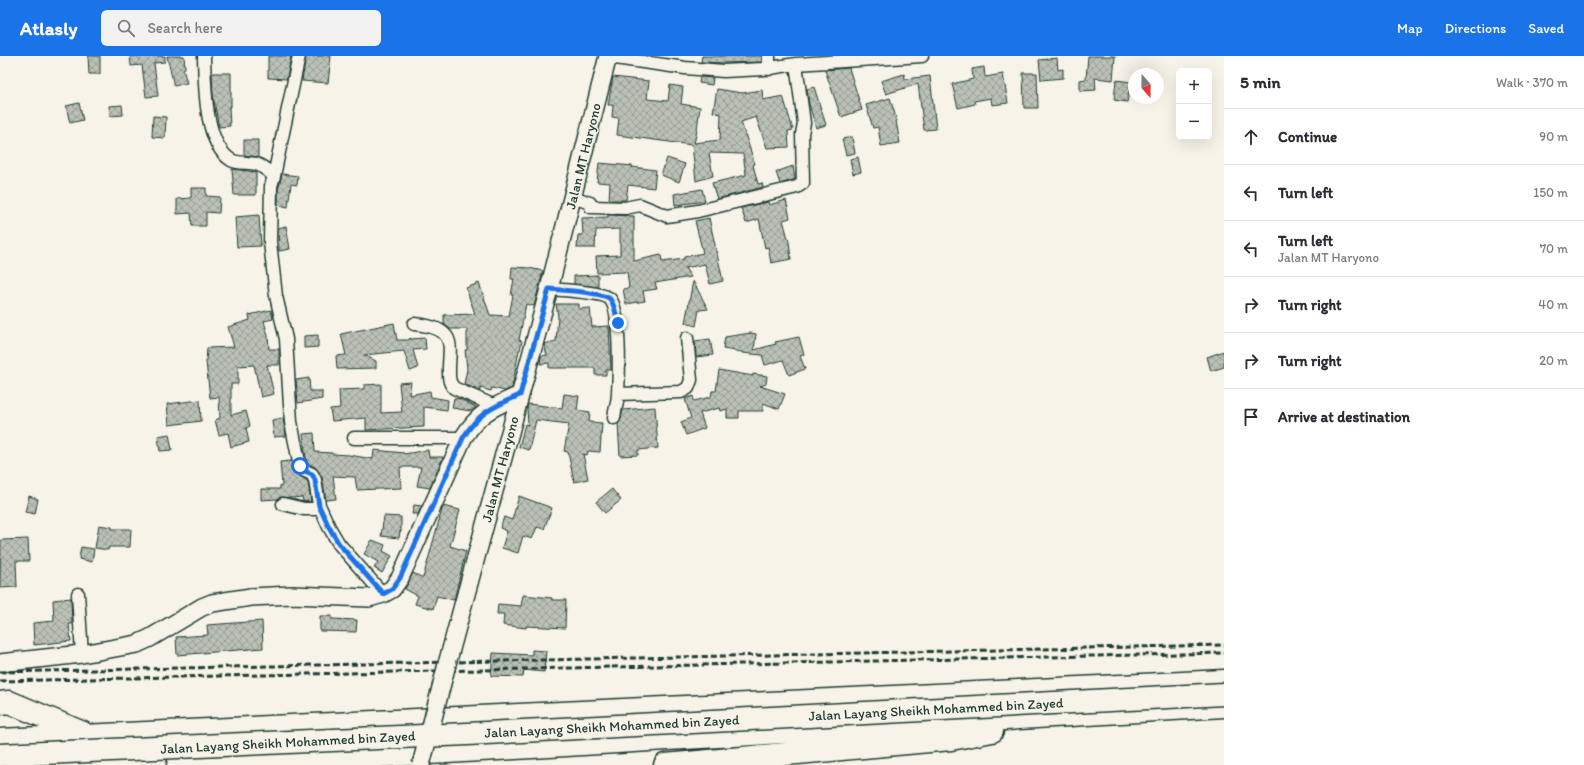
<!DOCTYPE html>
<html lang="en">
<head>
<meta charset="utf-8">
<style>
  :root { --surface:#fff; --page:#f2f2f3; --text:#2b2b33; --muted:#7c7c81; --line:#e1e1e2; --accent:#1a73e8 }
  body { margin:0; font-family:Itim,sans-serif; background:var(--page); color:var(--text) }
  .controls { position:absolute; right:12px; top:12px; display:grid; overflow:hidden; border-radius:6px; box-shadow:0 4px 16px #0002 }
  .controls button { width:36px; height:36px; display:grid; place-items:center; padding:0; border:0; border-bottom:1px solid var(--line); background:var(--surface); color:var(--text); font:20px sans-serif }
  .compass { position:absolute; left:1128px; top:12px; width:36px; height:36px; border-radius:50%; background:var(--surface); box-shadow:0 4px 16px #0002; rotate:160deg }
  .stop { position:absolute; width:12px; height:12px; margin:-9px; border:3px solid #1a73e8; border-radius:50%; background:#fff }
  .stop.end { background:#1a73e8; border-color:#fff; box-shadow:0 1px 4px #0008 }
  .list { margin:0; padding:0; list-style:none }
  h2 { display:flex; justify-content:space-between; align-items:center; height:52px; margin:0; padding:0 16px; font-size:17px }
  h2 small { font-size:13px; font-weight:400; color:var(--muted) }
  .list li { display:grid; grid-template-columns:26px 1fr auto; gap:12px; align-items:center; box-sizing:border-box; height:56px; padding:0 16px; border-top:1px solid var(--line) }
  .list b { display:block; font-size:15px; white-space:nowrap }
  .list p { margin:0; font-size:13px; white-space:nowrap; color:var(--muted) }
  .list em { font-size:13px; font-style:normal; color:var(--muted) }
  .icon { flex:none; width:22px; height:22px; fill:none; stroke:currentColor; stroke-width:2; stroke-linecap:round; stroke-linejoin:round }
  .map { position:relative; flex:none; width:1224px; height:709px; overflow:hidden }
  header { display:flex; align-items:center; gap:24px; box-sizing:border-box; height:56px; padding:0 20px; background:var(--accent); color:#fff }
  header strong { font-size:19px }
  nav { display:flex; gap:22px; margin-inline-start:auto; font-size:14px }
  .search { width:280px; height:36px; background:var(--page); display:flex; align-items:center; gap:10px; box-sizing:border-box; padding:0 14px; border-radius:6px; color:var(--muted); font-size:15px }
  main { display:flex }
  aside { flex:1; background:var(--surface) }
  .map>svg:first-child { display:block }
</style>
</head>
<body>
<header>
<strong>Atlasly</strong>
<div class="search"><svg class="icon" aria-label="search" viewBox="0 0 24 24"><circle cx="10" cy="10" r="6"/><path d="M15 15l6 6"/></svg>Search here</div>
<nav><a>Map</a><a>Directions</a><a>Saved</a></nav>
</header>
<main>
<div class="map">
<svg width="1224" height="709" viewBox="0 0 1224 709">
  <defs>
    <pattern id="building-cross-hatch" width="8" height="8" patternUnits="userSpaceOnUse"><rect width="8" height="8" fill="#bbc1b6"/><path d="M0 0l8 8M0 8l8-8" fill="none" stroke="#979e95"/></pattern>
  </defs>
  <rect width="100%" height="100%" fill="#f7f3e8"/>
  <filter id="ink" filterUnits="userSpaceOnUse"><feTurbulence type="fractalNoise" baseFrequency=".025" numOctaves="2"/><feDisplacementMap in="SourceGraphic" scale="8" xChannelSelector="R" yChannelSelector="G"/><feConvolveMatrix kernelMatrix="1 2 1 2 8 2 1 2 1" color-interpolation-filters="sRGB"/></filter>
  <g filter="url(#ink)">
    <path fill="url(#building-cross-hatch)" stroke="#1f3d34" d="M88 0H100V18H89Z
      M130 0H165V6L154 7 158 40 146 41 142 9 131 10Z
      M167 0H184L185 12 183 13 187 27 174 30Z
      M268 0H291L287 23 268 22Z
      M306 0H331L328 27 302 25Z
      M702 0H762V6L724 7 701 6Z
      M1088 0H1115L1113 24 1095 22 1096 34 1080 35V24L1086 23Z
      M1057 2 1058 14 1063 13V22L1041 24 1039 4Z
      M984 11 985 21 1003 18 1008 47 992 49 991 42 974 45 975 48 958 52 952 28 973 23 972 13Z
      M849 12 862 54 841 61 825 14Z
      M212 17H231V51H229L230 70 219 71 213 40Z
      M1023 17H1037L1038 52H1024Z
      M904 18 905 23 930 20 936 73 924 74 918 28 886 38 881 25Z
      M613 21 649 25 647 43 668 45 670 29 683 31 681 48 700 51 696 80 694 87 720 84 721 58 713 56 717 33 742 37 762 34 763 44 783 40 793 74 788 75 789 91 767 92 756 61 741 66 755 108 753 109 758 128 762 127 763 131 717 143 712 127 746 119 743 98 709 97 713 120 696 125 692 89 617 79 619 62 612 61 613 49H608Z
      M700 21 713 22 712 29 699 27Z
      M1116 24 1131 26 1127 46 1114 44Z
      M814 31 826 69 816 72 809 48 807 33Z
      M890 42 897 65H896L900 87 881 90 878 71 873 72 866 49Z
      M79 47 83 64 70 67 66 50Z
      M122 49 123 59 110 60 109 50Z
      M153 60 166 61 165 82 152 81Z
      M852 81 855 97 846 99 842 83Z
      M244 84H258V101L244 99Z
      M858 101 861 116 853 118 850 103Z
      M667 102 685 108 679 126 661 119Z
      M599 107 633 110 632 111 656 114 654 132 628 129 626 144H609L610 127 597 126Z
      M793 110 795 123 780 128 776 116Z
      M232 113 256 116V139H234Z
      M282 118 298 120 297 129 291 128 288 151 278 149V135Z
      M191 132H206V140L220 141 219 157 206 156V170H192L191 157 177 158V143L191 142Z
      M702 133 705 145 675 149 674 138Z
      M786 144 790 162 783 164 789 186 791 203 771 207 768 191 765 192 759 163 746 167 741 152 768 146 769 149Z
      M259 159 261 190 237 191 235 161Z
      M608 159 634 160V205L661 199 662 206 684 203V201L703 197 695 165 709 162 723 225 710 228 705 208 685 212 691 221 655 227 657 233 643 235 645 245 626 248 623 233 629 232 627 216 597 217 596 200 620 199V173L596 174 595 192H577L578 179H583L582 162 608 161Z
      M286 170 290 193 279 195 278 172Z
      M512 211 529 212 543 215 534 250 526 248 519 284 522 285 520 294H519L512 332 505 335 492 332 491 335 480 332V335L464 328 467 313 465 294H467V273H450L444 268V259L475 258 466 232 479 227 490 259 509 260 513 239H511L514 223H511Z
      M598 219V231L574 228V220Z
      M693 225 708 253 699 254 696 270 685 267Z
      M556 248H579V253L590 252 592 271 609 270 611 314H606V319H595V312H549V307L540 308 541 300 547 299 544 288 556 285 558 261Z
      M271 254 273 263 264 265 268 280 269 293H279V309H267L274 338 261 341 254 309 238 310V328H231V359L246 355 250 370 246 372 249 386 231 391 228 377 219 379 215 364 220 362 219 341 210 342 206 306 207 292 234 291 228 271 250 264 249 259Z
      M394 267 397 284H409L410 282V283L425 282 426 293 413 294 418 312 410 315 404 295 364 299 376 305V312L337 313 336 300 346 299 341 278Z
      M751 277 756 278 754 294 776 288 775 286 799 281 804 299 800 300 805 313 789 319 783 304 765 309 762 299 742 297V296L723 293 725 281Z
      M318 279V291L304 292V280Z
      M710 283 713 299 696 301 695 285Z
      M1224 295V311L1211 315 1207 301Z
      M719 314 753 320V318L767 320 766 328 760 330 785 338 779 353 763 347V355H739V362H727V353L720 355 719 352 700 357 705 372 686 379 681 366 691 362 685 343 693 340 694 345 711 341 712 335H716Z
      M309 322 310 335H322V343L298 347 296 324Z
      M411 326 409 339 430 335 431 341 448 344 447 354 424 351V371L366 374V362L332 365 330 353 340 352 339 334 364 333V329L381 328V357L402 356 399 327Z
      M564 338 579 340 577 354 590 356 589 366 602 367 600 396 588 395 587 399 583 398 588 423 574 426 568 396 564 395 569 368 536 364 529 394 519 391 525 368 528 369 527 352 528 348 562 352Z
      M454 342 460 343 476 351 471 355 452 352Z
      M200 344 201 365 169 369 167 348Z
      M655 351 658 392 638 394V399L620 400 618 368 621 363 623 354Z
      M283 362 286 380 274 381 272 364Z
      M314 377 315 396 332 397V398L349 399 373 403 374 394 404 397V398L428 394 429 401H443L430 432 417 430 421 411H400L401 432 357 434 355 421 333 420 336 443 326 444 322 421 315 411 307 407 305 395 303 378Z
      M169 378 172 394 160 395 158 380Z
      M291 405 295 416 306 424 308 426 311 446 303 445 302 441 292 442 281 441 277 443 261 444V433H280V429H282L280 406Z
      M612 433 621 444 605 457 596 446Z
      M29 440 38 443 35 458 25 456Z
      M519 440 552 452 544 473 537 471 532 483 523 480 518 497 502 492 507 475 500 472 504 461 512 464Z
      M414 449 422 450 418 458H412Z
      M443 450 460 454 450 490 466 495 454 544 437 540 433 553 415 548 418 540 405 533 413 517 423 522Z
      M384 460 401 461V476L400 475 399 482 381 480Z
      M99 469 112 471V473H131L130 491H109L108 494 95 492Z
      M28 483 29 505H16L17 531 0 532 1 484Z
      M372 484 385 489 383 495 392 500 382 517 374 512 378 506 364 498Z
      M81 491 94 493 92 506 79 503Z
      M523 539 552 542V544H566L565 572 526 570V572L503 569 504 558H497L498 548 521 550Z
      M71 542 72 568H69L71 585 34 589 33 567 54 565 53 544Z
      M320 560H332V563L357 564 356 576 320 575Z
      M262 565 263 592 177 599 176 581 208 579 207 569Z
      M532 594 546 595 544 616 524 614 523 621 491 620 493 597 532 599Z"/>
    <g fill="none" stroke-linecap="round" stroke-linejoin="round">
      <defs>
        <path id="street" d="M204 0C205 29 204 87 231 104 238 108 248 106 256 108 263 110 268 115 274 120L271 130 270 186 276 240 286 283 291 366 300 411 303 414 312 418 315 424 319 449 329 471 339 488 383 538
          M769 0V13
          M608 1 685 12 724 15 763 13 796 8 922 0
          M274 120 299 0
          M573 141 590 147 591 151 625 152 640 149 667 160 698 155 797 131 803 127 802 78 804 67 796 8
          M549 233C560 234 603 236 610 243 621 254 619 320 618 337 618 345 615 353 614 362
          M414 268C426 269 446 272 449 286 451 293 449 303 449 311 449 320 448 326 454 332L495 350
          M618 338 681 336 688 332 691 324 687 282
          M354 382H463
          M283 448 304 453H320
          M78 538 82 598"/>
        <path id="secondary" d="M0 607 82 598 137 588 150 582 202 551 212 547 251 541 292 539 369 542 383 538 392 533 400 522 463 382C479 356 493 351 520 339
          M447 608 549 233 608 0"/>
        <path id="highway" d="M0 647 9 646 83 677
          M0 684 1224 625
          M178 709 361 701 1224 650
          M665 709 951 683 992 675"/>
      </defs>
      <use href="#street" stroke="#1f3d34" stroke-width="15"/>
      <use href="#secondary" stroke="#1f3d34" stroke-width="20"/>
      <use href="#highway" stroke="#1f3d34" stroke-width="25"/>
      <use href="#street" stroke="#f7f3e8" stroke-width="12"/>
      <use href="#secondary" stroke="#f7f3e8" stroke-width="17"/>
      <use href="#highway" stroke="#f7f3e8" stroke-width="22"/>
      <path stroke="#1f3d34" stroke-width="3" stroke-dasharray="6 3" stroke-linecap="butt" d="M0 616 1224 589
        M0 625 1224 597"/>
      <defs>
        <path id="secondary-bridge" d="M421 709 447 608"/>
        <path id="highway-bridge" d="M0 699 467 678 1224 638"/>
      </defs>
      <use href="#secondary-bridge" stroke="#1f3d34" stroke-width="20" stroke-linecap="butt"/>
      <use href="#highway-bridge" stroke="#1f3d34" stroke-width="25" stroke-linecap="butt"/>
      <use href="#secondary-bridge" stroke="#f7f3e8" stroke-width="17"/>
      <use href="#highway-bridge" stroke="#f7f3e8" stroke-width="22"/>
    </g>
  </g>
  <g fill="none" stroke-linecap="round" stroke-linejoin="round" filter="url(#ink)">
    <path stroke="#1a73e8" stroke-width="5" d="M300 410 302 414 312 418 315 424 319 450 329 471 339 488 383 538 392 533 400 522 463 382C479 356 493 351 520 339L549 233C560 234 603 236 610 243 615 249 616 259 618 267"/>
  </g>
  <g text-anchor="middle" stroke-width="3" stroke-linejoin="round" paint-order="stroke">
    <g font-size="14" fill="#1f3d34" stroke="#f7f3e8">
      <text transform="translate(583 100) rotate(-76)" y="5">Jalan MT Haryono</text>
      <text transform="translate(500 413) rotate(-75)" y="5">Jalan MT Haryono</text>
      <text transform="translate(936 653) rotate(-3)" y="5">Jalan Layang Sheikh Mohammed bin Zayed</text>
      <text transform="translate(612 670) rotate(-3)" y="5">Jalan Layang Sheikh Mohammed bin Zayed</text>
      <text transform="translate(288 686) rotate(-3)" y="5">Jalan Layang Sheikh Mohammed bin Zayed</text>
    </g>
  </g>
</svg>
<div class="controls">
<button>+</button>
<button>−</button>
</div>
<svg class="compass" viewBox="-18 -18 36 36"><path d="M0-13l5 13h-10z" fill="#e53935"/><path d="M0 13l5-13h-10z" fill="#7c7c81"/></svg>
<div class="stop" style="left:300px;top:410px"></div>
<div class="stop end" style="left:618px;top:267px"></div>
</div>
<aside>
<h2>5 min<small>Walk · 370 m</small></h2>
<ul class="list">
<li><svg class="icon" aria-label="ahead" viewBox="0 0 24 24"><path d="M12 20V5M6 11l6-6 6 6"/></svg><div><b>Continue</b></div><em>90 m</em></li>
<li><svg class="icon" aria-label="left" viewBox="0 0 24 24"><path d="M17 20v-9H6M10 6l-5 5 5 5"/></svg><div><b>Turn left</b></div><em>150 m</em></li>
<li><svg class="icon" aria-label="left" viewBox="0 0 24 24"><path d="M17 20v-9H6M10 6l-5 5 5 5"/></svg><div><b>Turn left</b><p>Jalan MT Haryono</p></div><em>70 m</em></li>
<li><svg class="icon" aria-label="right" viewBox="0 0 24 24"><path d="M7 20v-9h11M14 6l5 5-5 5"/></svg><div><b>Turn right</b></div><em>40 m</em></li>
<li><svg class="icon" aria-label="right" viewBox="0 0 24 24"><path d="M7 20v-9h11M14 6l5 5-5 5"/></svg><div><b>Turn right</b></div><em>20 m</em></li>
<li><svg class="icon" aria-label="arrive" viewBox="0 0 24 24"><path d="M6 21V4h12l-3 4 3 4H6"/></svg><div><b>Arrive at destination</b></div></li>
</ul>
</aside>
</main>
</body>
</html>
